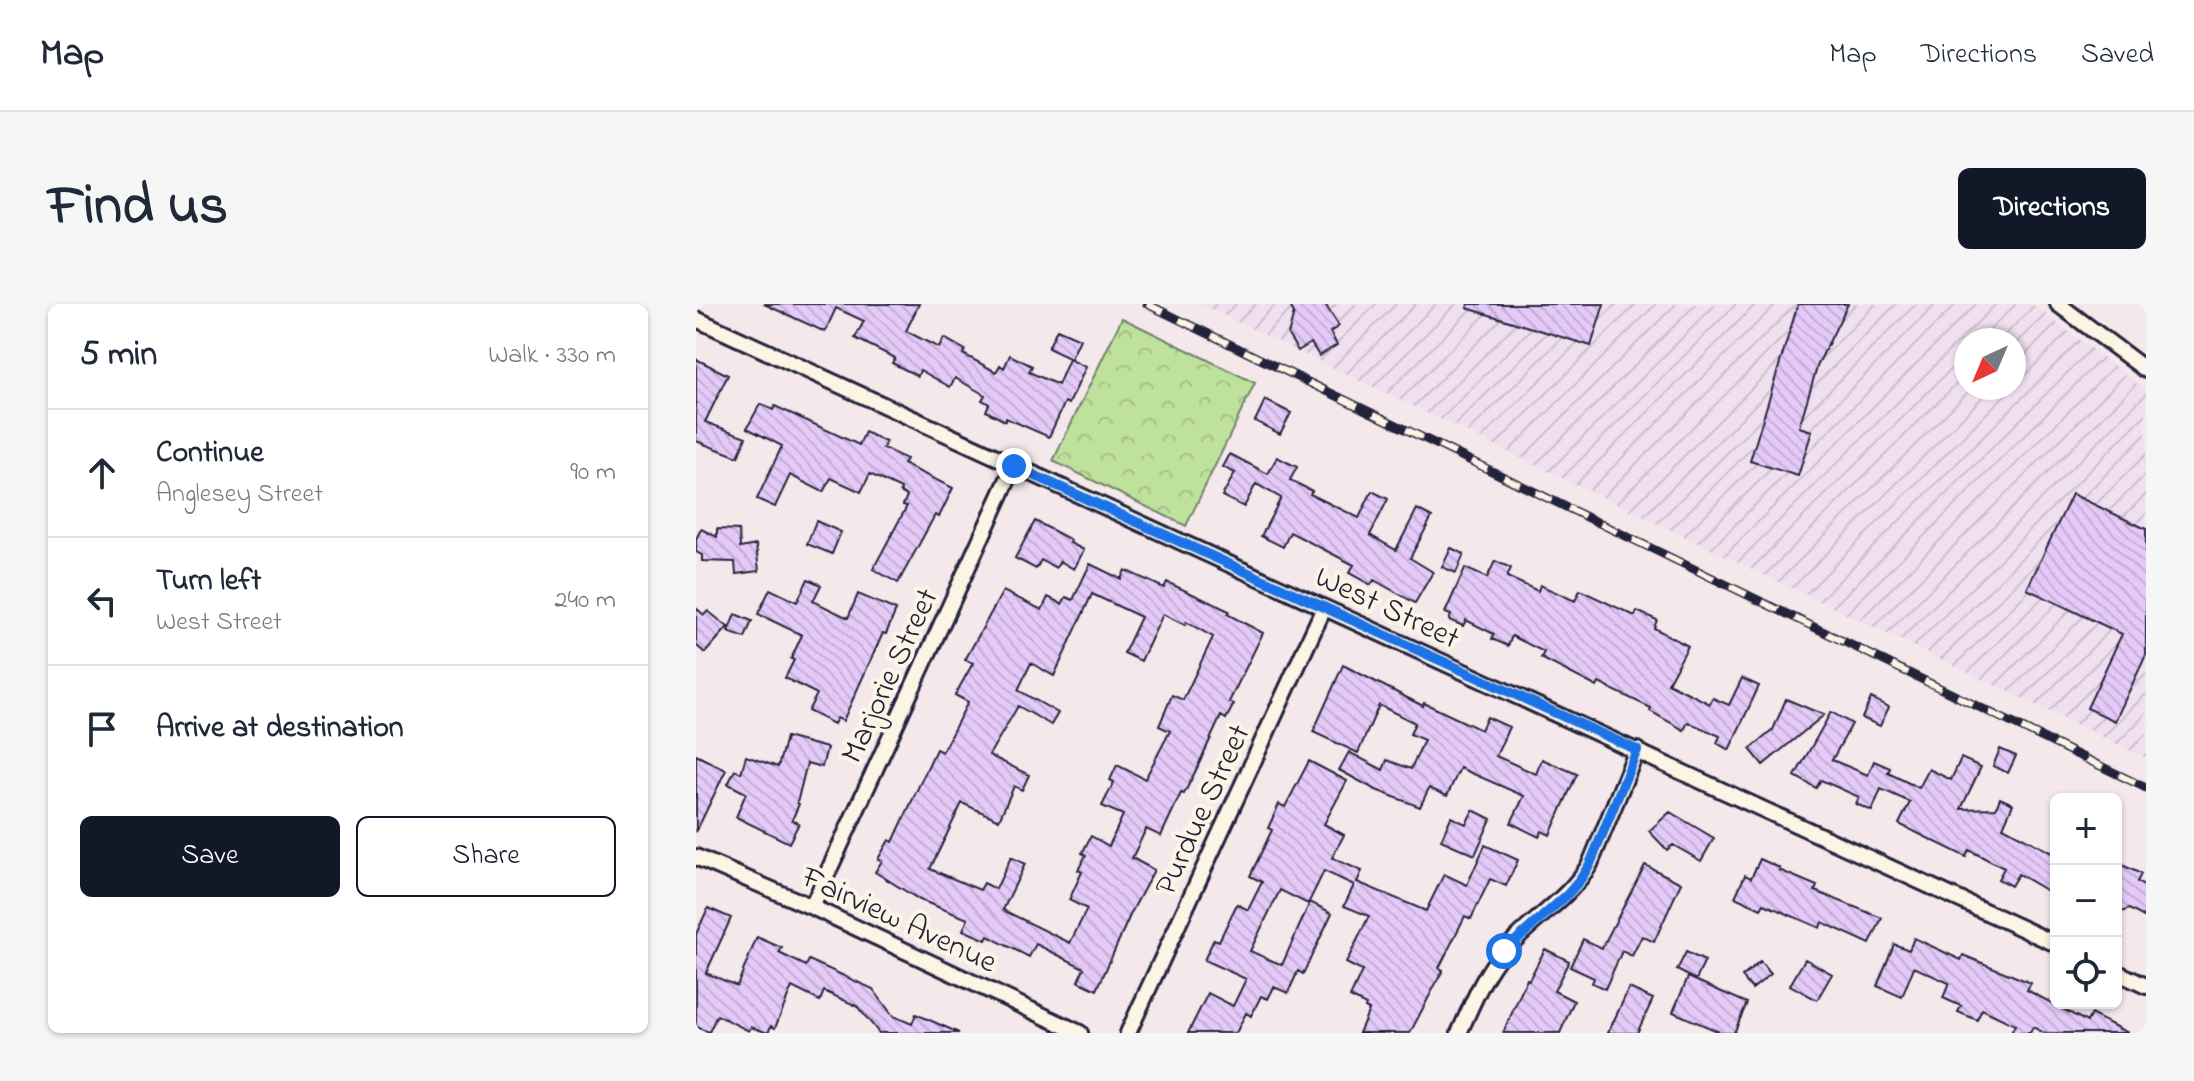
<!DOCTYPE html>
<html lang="en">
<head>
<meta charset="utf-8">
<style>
  :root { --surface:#fff; --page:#f6f6f7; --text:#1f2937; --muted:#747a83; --line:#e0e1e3; --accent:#111827 }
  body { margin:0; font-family:"Indie Flower",sans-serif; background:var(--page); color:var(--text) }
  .controls { position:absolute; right:24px; bottom:24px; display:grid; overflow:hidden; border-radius:12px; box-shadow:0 2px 6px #0004 }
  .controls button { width:72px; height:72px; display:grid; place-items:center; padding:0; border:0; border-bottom:2px solid var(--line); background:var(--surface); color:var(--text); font:40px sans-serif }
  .compass { position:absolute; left:1258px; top:24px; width:72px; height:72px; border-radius:50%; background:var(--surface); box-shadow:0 2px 6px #0004; rotate:224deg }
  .stop { position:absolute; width:24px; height:24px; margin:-18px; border:6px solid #1a73e8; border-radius:50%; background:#fff }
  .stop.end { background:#1a73e8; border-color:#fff; box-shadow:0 2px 8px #0008 }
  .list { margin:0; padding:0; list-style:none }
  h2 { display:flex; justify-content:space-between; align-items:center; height:104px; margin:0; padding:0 32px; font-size:34px }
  h2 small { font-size:26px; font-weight:400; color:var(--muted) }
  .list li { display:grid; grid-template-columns:52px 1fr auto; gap:24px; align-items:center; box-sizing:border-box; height:128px; padding:0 32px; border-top:2px solid var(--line) }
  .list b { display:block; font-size:30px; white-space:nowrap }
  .list p { margin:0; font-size:26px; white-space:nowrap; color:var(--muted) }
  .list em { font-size:26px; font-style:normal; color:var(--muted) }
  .actions { display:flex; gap:16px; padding:24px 32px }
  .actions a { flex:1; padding:18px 0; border:2px solid var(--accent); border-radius:12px; text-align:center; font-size:28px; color:var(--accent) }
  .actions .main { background:var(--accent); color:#fff }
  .icon { flex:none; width:44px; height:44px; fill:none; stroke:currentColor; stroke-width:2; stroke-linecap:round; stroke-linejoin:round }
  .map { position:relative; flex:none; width:1450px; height:729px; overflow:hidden; border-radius:12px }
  header { display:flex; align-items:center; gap:48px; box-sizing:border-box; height:112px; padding:0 40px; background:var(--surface); border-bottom:2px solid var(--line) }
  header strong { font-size:38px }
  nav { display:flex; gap:44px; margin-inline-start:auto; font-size:28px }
  .intro { display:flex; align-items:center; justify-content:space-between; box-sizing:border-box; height:192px; padding:0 48px }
  h1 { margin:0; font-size:56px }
  .button { padding:20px 36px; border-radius:12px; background:var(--accent); color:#fff; font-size:28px; font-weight:700 }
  main { display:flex; gap:48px; padding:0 48px }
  aside { flex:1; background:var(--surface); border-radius:12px; box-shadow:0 2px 6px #0004 }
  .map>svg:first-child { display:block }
</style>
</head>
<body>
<header>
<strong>Map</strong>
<nav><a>Map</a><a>Directions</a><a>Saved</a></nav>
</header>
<div class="intro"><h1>Find us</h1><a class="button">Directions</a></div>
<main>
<aside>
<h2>5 min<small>Walk · 330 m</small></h2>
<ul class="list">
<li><svg class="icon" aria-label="ahead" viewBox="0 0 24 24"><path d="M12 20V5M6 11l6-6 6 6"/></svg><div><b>Continue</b><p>Anglesey Street</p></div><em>90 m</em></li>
<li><svg class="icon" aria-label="left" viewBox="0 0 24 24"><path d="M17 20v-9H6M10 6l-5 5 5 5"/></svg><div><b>Turn left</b><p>West Street</p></div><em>240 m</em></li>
<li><svg class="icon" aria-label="arrive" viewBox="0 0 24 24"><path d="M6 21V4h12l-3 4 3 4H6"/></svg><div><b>Arrive at destination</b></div></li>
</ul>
<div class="actions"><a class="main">Save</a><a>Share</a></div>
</aside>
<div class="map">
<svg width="1450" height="729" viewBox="0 0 1450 729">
  <defs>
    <pattern id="industrial-furrows" width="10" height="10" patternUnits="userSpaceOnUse" patternTransform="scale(2)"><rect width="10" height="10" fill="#f0dfef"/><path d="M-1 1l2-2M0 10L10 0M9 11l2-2" fill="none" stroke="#cebfce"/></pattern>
    <pattern id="forest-crowns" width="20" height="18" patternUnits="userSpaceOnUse" patternTransform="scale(2)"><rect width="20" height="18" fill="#bee19b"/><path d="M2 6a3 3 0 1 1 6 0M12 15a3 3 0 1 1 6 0" fill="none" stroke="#a3c186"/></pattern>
    <pattern id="building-back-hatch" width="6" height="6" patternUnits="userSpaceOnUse" patternTransform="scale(2)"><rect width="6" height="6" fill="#e5caf8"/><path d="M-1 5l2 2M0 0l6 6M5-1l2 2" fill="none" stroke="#c4add6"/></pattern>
  </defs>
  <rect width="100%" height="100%" fill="#f5e8eb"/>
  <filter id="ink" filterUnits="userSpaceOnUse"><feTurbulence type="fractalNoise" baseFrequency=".0125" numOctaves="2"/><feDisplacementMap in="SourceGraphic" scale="16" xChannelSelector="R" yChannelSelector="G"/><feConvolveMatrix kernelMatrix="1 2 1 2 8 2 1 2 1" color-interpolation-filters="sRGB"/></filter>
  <g filter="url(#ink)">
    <path fill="url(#industrial-furrows)" fill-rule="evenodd" d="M504 0H1336L1450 86V454ZM1270 36H1318V84H1270Z"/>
    <path fill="url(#forest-crowns)" stroke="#70826b" stroke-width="2" d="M426 14 559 79 490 222 357 157Z"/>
    <path fill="url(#building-back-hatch)" stroke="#22223b" stroke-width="2" fill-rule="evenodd" d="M68 0H223L210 27 243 44 248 34 269 46 267 50 300 68 304 61 308 64 314 51 336 62 333 68 362 81 373 55 390 63 373 100 369 98 353 133 310 114 309 117 290 107 293 100 286 96 289 91 259 74 254 83 224 66 222 72 196 59 199 54 159 34 168 17 140 4 129 28Z
      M593 0H629L643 22 634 28 641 41 623 52 615 39 602 47 592 31 598 9Z
      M772 0H908L895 42 771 4Z
      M1102 0H1152L1122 60 1103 123 1116 127 1102 172 1054 157Z
      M361 25 384 35 375 55 352 44Z
      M0 55 32 71 9 118 50 133 42 153 0 137Z
      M569 96 595 109 584 130 559 117Z
      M64 100 77 106 79 102 163 141 169 128 190 138 187 144 210 155 207 160 257 184 243 213 239 211 202 279 177 265 211 202 207 201 211 192 204 188 205 185 174 170 165 188 135 174 127 188 94 171 79 203 61 195 86 142 51 124Z
      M534 150 572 170 581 153 601 163 594 176 616 187 614 190 663 214 676 187 692 195 674 231 700 246 721 205 736 213 714 254 737 268 719 299 678 276 675 281 653 269 658 261 594 228 587 243 565 232 585 194 560 180 548 203 526 192 539 169 527 163Z
      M1376 190 1450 225V351L1419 417 1391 404 1426 330 1331 285Z
      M120 217 145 228 136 250 111 240Z
      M339 217 375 236 374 239 388 246 378 265 364 257 360 264 345 256 340 265 319 254Z
      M5 225 21 233V225L43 226 44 244 60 241 63 267 40 270 39 258 6 257V251L0 248V235Z
      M755 244 768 250 760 269 746 263Z
      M799 257 815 264 811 273 842 287 844 281 879 297 884 286 939 312 941 307 961 316 958 324 992 342 972 379 1014 400 1017 394 1033 401 1046 374 1063 382 1033 446 1021 439 1024 432 992 418 988 426 954 407 955 404 903 379 901 383 845 354 848 348 816 332 812 342 796 335 798 330 770 316 767 322 753 316 755 311 749 309 769 264 791 274Z
      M394 260 425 275 429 266 468 284 471 278 533 307 531 310 567 329 533 398 538 400 530 415 525 412 501 464 488 490 485 489 465 532 450 525 436 554 458 566 435 609 401 686 382 677 388 664 340 640 333 653 292 632 290 636 267 626 272 615 224 596 179 568 186 557 182 555 193 536 197 538 240 445 246 448 272 398 259 391 277 359 269 356 307 287 346 306 352 293 366 300 370 293 377 296ZM396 290 445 313 428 349 445 357 467 310 489 321 490 318 517 333 487 396 476 391 463 422 474 427 449 475 421 461 414 476 418 478 406 502 427 511 413 542 395 532 386 549 390 551 382 566 386 568 373 596 391 605 374 639 307 606 329 560 315 553 300 585 288 579 284 586 234 565 266 499 303 516 318 482 326 486 333 471 293 451 322 402 355 421 362 409 322 386 335 359 358 372Z
      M112 275 125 281 117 297 152 314 162 290 200 306 190 330 187 329 147 417 141 414 138 420 112 407 121 390 89 374 98 356 95 355 106 331 62 310 74 285 101 298Z
      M0 304 8 311 12 307 32 323 9 349 0 341Z
      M39 310 56 317 49 334 32 328Z
      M647 361 727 402 728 399 785 426 791 413 813 423 800 452 840 470 846 455 881 470 854 531 846 527 843 533 815 519 828 492 764 464 751 492 733 484 724 503 680 486 643 466 653 448 687 466 691 456 715 465 728 436 714 430 719 419 683 401 662 449 617 428Z
      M1175 394 1193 403 1184 422 1166 414Z
      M1090 395 1128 411 1067 461 1054 445 1077 426Z
      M1135 408 1156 420 1136 456 1172 471 1178 457 1194 464 1192 469 1223 484 1233 465 1255 476 1265 454 1285 463 1265 505 1300 504 1304 494 1317 500 1307 523 1360 551V592L1322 570 1315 582 1302 575 1308 564 1273 546 1270 553 1203 520 1214 498 1185 485 1176 507 1160 500 1163 493 1125 476 1120 484 1099 472Z
      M90 433 131 444 126 463 111 459 101 499 103 500 96 516 103 519 93 539 40 513 50 489 32 480 39 466 45 469 50 452 82 463Z
      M1304 445 1320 452 1312 469 1297 462Z
      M0 451 30 466 0 528Z
      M613 457 651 477 628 520 648 531 636 554 666 567 661 578 730 607 748 570 771 581 789 541 822 556 810 582 794 575 775 615 769 612 743 664 747 666 714 729H663L673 706 669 704 670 701 654 693 666 667 650 659 673 612 648 602 658 581 628 567 612 600 584 586 554 647 586 661 614 598 636 609 607 670 602 667 592 689 578 683 572 695 565 692 555 712 550 709 540 729H492L512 689 537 702 550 675 508 656 518 635 523 637 541 600 552 606 566 578 554 572 576 526 572 524 583 500 589 503Z
      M777 506 795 515 779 551 745 536 755 513 770 520Z
      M974 508 1018 534 1005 557 977 541 971 546 953 527Z
      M1064 555 1084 564 1083 566 1121 582 1119 587 1186 614 1174 640 1126 618 1124 624 1068 600 1065 605 1039 593 1049 571 1055 574Z
      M1420 558 1445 570 1441 578 1450 583V614L1433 605 1420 610Z
      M949 561 985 579 958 638 946 632 936 652 926 647 909 685 896 679 898 674 874 663 887 635 906 644Z
      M12 604 35 614 10 669 41 682 61 633 86 644 83 649 110 662 113 656 177 685 197 712 216 720 220 710 263 729H183L161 702 128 687 124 697 96 683 79 724 75 722 72 729 55 723 53 727 21 711 13 728 0 723V630Z
      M1218 634 1265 656 1267 651 1335 679 1331 686 1391 718 1395 710 1432 729H1348L1337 723 1334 729H1315L1319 721 1286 705 1281 716 1262 708 1265 702 1247 694 1253 679 1218 663 1206 693 1181 682 1198 640 1213 646Z
      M849 645 873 657 858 687 878 697 864 729H807L831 675 833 676Z
      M990 648 1009 657 1000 676 981 666Z
      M1109 655 1136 670 1121 696 1094 681Z
      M1064 658 1075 670 1056 685 1046 673Z
      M992 673 1051 699 1038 729H1026L977 708Z
      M933 684 957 695 941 729H912Z"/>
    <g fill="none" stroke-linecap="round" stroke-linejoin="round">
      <defs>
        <path id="minor" d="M1362 0 1450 66
          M0 15 1360 640
          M0 553 116 603 384 729
          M116 603 318 162
          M1420 668 1450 682
          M432 729 628 304
          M763 729C776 701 787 671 808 647 835 616 872 596 894 560L941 446"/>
      </defs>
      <use href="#minor" stroke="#22223b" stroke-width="20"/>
      <use href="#minor" stroke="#fcf5e5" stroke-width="14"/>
      <defs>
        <path id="rail" d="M451 0 1450 484"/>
      </defs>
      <use href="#rail" stroke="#22223b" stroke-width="9"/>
      <use href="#rail" stroke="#fcf5e5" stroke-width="6" stroke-dasharray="18" stroke-linecap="butt"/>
    </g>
  </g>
  <g fill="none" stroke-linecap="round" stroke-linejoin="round" filter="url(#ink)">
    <path stroke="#1a73e8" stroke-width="10" d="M318 162 941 446 894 560 884 576 871 591 808 647"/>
  </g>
  <g text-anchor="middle" stroke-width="8" stroke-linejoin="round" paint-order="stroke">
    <g font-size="32" fill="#22223b" stroke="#fcf5e5">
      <text transform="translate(692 302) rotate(25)" y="11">West Street</text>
      <text transform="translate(192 371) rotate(-65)" y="11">Marjorie Street</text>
      <text transform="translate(505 505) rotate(-65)" y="11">Purdue Street</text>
      <text transform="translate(204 614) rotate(25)" y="11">Fairview Avenue</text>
    </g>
  </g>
</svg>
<div class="controls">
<button>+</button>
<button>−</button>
<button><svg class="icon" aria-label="locate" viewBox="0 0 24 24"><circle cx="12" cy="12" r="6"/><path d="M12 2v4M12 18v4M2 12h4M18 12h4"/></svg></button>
</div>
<svg class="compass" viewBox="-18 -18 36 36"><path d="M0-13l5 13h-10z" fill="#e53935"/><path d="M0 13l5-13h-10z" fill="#747a83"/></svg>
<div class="stop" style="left:808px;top:647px"></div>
<div class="stop end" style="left:318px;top:162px"></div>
</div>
</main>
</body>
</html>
